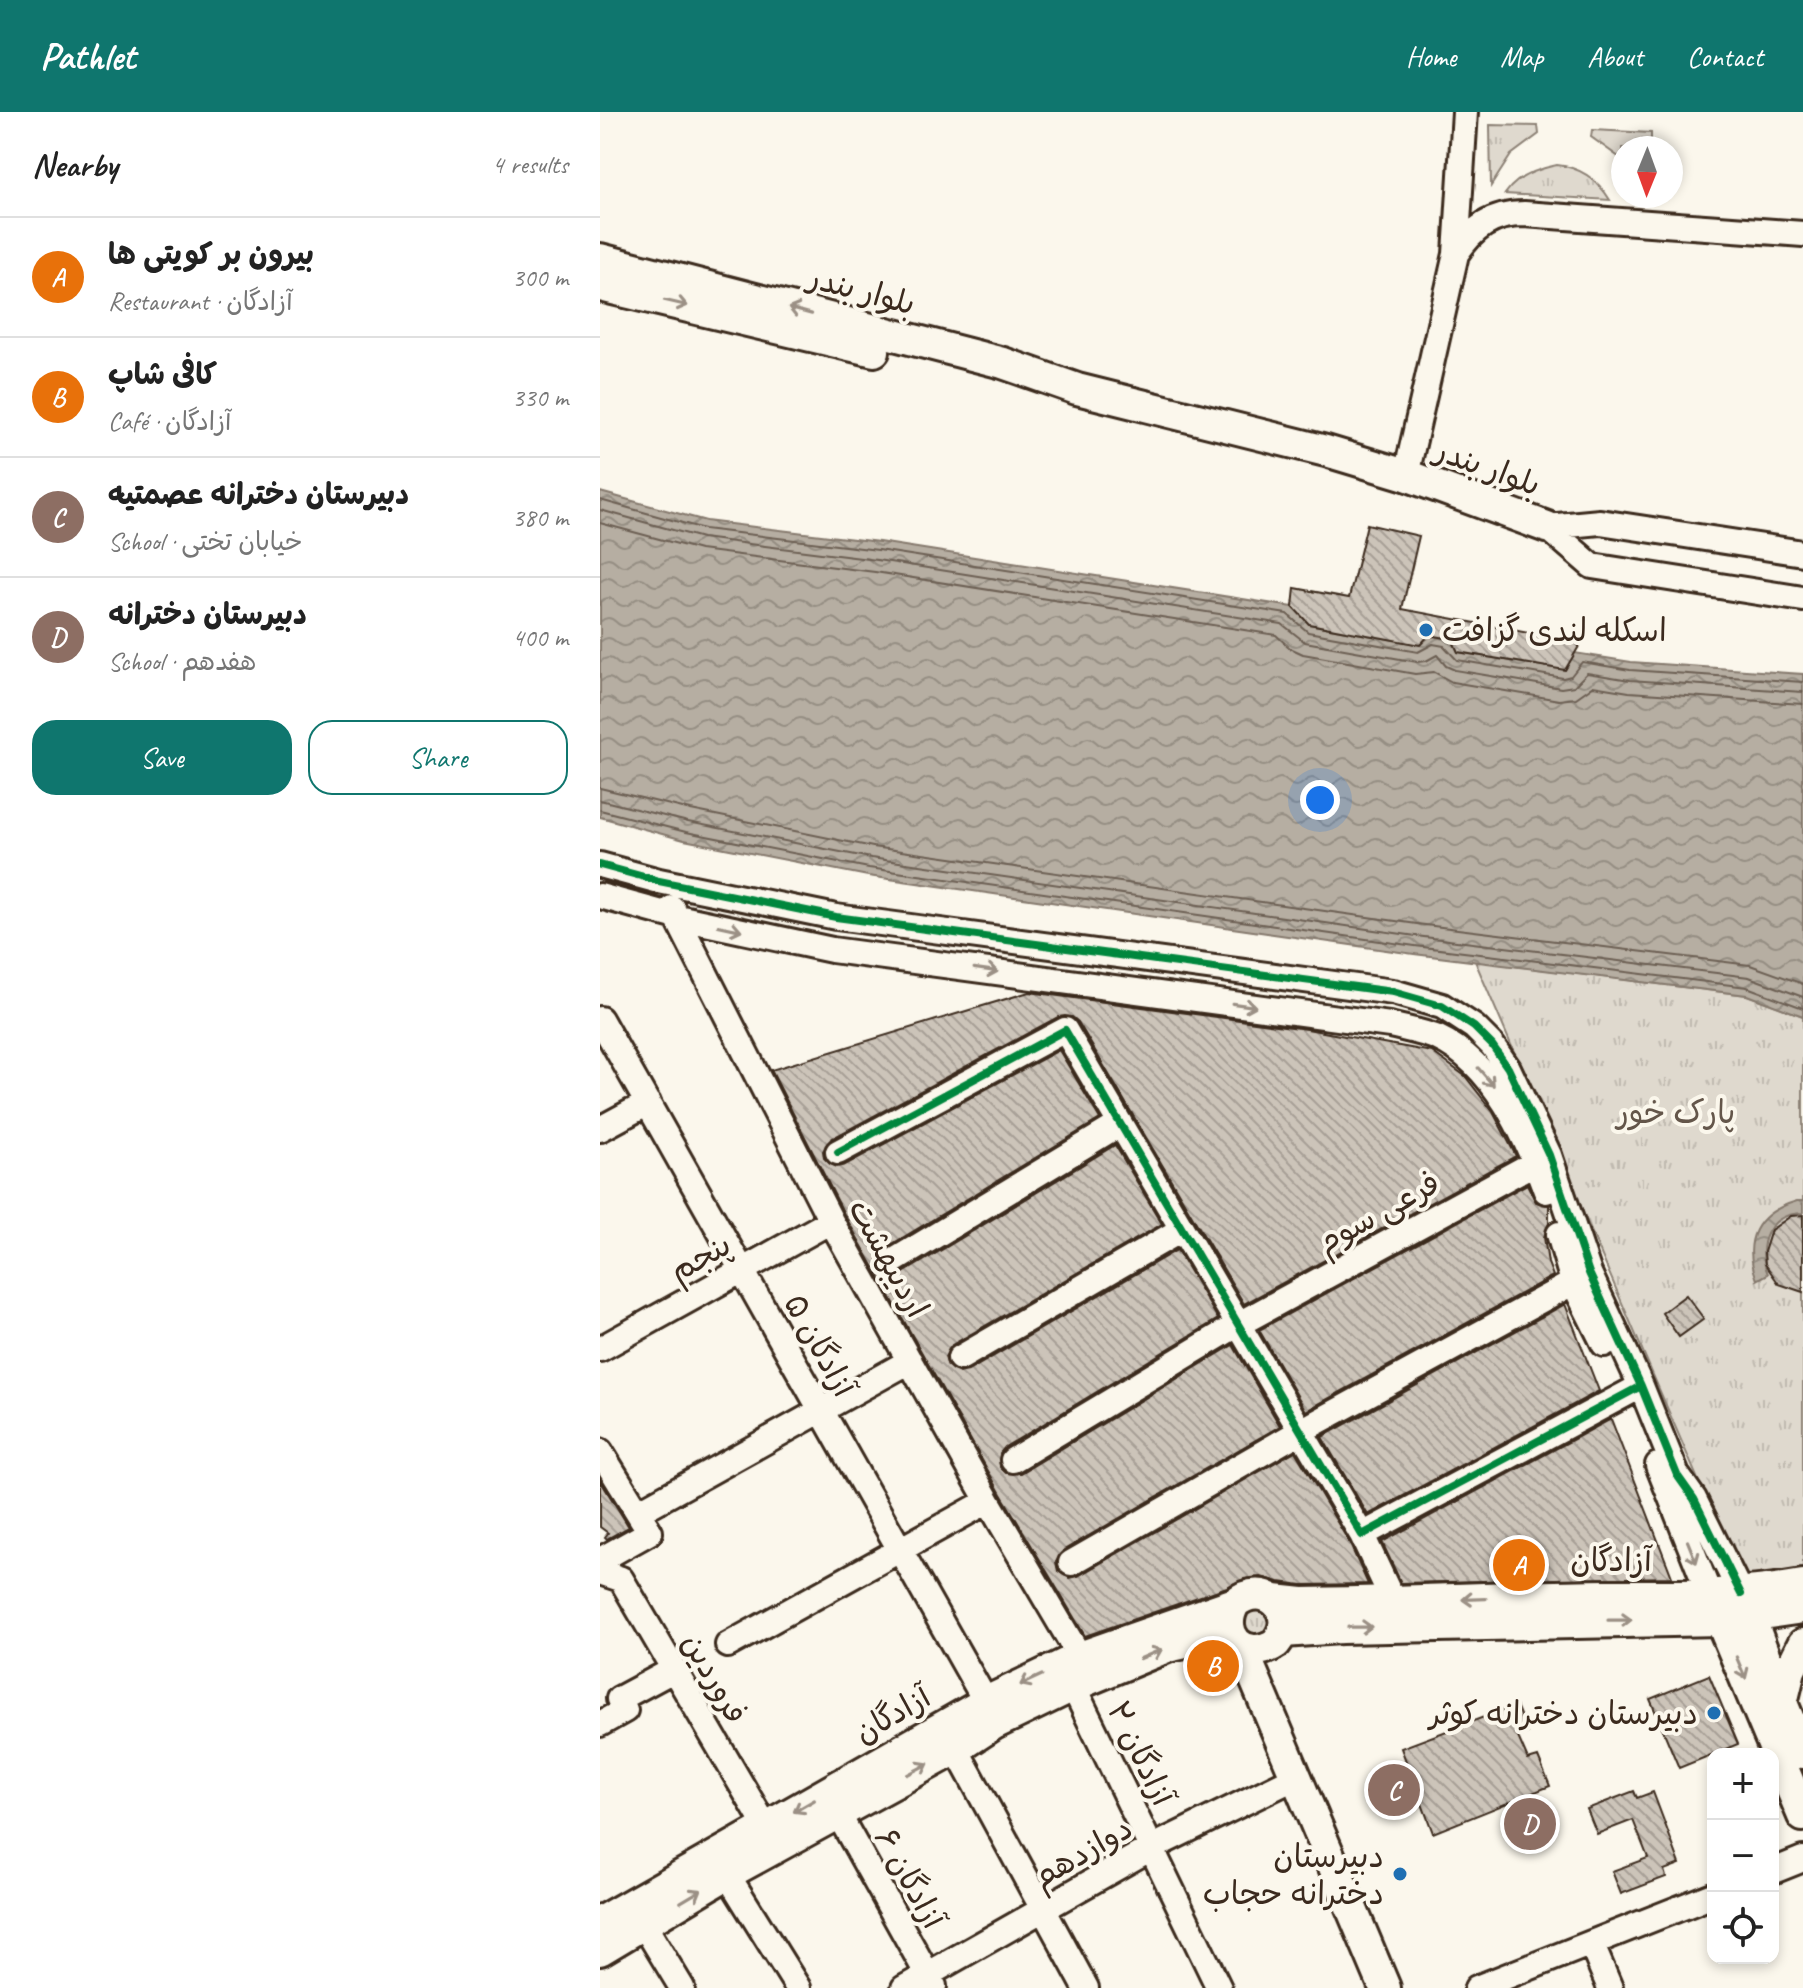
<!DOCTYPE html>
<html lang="en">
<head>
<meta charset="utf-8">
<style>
  :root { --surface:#fff; --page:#f2f2f2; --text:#222; --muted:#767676; --line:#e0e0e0; --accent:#0f766e }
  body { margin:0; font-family:Caveat,"Playpen Sans Arabic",sans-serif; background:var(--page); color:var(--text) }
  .controls { position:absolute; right:24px; bottom:24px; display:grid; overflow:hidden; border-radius:16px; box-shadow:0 4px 12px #0003 }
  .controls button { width:72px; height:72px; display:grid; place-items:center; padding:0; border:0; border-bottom:2px solid var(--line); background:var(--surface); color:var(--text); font:40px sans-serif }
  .compass { position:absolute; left:1011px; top:24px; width:72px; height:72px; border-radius:50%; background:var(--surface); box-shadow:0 4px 12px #0003; rotate:181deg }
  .you { position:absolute; left:720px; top:688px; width:28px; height:28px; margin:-20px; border:6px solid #fff; border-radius:50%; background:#1a73e8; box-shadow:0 0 0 12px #1a73e833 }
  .badge { display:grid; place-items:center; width:52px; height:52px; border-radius:50%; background:var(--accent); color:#fff; font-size:26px; font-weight:700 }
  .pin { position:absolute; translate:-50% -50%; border:4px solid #fff; box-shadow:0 2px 8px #0006 }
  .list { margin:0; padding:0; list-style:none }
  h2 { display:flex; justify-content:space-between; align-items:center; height:104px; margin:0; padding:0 32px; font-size:34px }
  h2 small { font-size:26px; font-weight:400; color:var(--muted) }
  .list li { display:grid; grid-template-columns:52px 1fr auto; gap:24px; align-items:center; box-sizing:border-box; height:120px; padding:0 32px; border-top:2px solid var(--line) }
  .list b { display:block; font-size:30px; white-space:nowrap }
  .list p { margin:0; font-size:26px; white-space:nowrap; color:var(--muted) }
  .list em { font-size:26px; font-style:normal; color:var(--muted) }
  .actions { display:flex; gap:16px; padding:24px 32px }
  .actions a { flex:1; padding:18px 0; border:2px solid var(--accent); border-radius:24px; text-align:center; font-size:28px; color:var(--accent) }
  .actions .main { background:var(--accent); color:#fff }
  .icon { flex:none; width:44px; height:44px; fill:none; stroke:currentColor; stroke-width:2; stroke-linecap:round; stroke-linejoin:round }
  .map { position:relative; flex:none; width:1203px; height:1876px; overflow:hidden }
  header { display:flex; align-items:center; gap:48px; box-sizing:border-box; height:112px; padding:0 40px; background:var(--accent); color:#fff }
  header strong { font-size:38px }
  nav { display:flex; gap:44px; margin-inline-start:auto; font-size:28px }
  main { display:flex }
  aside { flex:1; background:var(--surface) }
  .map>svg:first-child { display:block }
</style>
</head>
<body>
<header>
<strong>Pathlet</strong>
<nav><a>Home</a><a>Map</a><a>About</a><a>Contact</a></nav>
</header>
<main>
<aside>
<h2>Nearby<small>4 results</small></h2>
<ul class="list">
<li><span class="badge" style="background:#e8710a">A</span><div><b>بیرون بر کویتی ها</b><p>Restaurant · آزادگان</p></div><em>300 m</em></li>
<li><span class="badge" style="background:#e8710a">B</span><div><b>کافی شاپ</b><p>Café · آزادگان</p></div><em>330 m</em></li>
<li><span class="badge" style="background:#8d6e63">C</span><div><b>دبیرستان دخترانه عصمتیه</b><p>School · خیابان تختی</p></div><em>380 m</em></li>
<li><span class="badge" style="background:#8d6e63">D</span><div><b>دبیرستان دخترانه</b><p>School · هفدهم</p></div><em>400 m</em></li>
</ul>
<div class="actions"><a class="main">Save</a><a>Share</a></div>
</aside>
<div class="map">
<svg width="1203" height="1876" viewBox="0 0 1203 1876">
  <defs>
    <pattern id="grass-tufts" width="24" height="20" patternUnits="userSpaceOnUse" patternTransform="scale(2)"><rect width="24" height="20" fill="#dfd9ce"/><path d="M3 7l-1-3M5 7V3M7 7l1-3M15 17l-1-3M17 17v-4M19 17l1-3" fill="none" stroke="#c0bab0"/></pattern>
    <pattern id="water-waves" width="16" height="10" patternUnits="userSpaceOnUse" patternTransform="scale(2)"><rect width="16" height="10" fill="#b6aea2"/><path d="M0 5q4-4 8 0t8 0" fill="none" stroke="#958e83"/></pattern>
    <pattern id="building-back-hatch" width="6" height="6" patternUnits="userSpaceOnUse" patternTransform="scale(2)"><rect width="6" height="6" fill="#ccc4b9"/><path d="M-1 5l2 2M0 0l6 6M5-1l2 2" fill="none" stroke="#a79f96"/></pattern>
  </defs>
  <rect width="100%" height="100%" fill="#fbf7ec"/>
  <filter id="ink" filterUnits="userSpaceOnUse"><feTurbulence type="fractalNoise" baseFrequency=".0125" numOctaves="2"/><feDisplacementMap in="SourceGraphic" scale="16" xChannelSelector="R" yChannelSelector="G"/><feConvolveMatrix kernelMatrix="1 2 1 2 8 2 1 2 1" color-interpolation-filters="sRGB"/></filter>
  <g filter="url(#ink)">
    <path fill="url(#grass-tufts)" stroke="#8d8276" stroke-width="2" d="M890 13 938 14 939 22 911 43 891 74Z
      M992 18 1051 21V36H1023V48L991 25Z
      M957 53C980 55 998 68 1010 88L905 82C916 65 937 57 957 53Z
      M875 849 1147 883 1203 904V1461L1149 1467 1136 1456Z
      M639 1493 678 1499 663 1533 632 1512Z"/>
    <path fill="url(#water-waves)" stroke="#85796d" stroke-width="2" d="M0 380 106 409 279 430 693 495 709 512 820 533 830 524 852 527 858 540 965 558 975 541 1031 550 1203 562V904L1147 883 814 842 268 764 84 728 0 705Z
      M1197 1089H1203V1101C1167 1102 1156 1133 1168 1162L1157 1168C1142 1128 1156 1101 1197 1089Z"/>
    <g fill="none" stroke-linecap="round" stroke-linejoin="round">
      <path stroke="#6c5f53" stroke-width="2" d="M0 388 104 417 278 438 687 502 708 520 818 540 833 532 844 534 857 548 963 566 971 564 982 550 1030 558 1203 570
        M0 398 102 426 277 448 682 512 705 530 817 550 826 549 837 543 846 554 855 558 961 576 974 574 987 561 1030 568 1203 580
        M0 411 100 438 275 460 676 523 690 536 703 542 815 562 834 560 852 570 959 588 976 586 993 574 1029 580 1203 592
        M0 676 91 698 273 735 817 812 1150 853 1203 872
        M0 688 88 710 271 746 816 824 1149 865 1203 885
        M0 698 86 720 269 756 815 834 1147 875 1203 896"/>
    </g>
    <path fill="url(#building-back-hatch)" stroke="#3b2a1e" stroke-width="2" d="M767 412 819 424 802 497 981 531 965 558 858 540 852 527 829 523 820 533 709 512 693 495 695 476 749 486Z
      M429 880 707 917 832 940 865 964 893 1000 916 1044 644 1192 478 910 472 905H458L231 1027 223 1039 224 1046 230 1052 237 1055 245 1053 459 938 500 1007 284 1137 279 1144V1157L286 1163H300L515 1033 562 1112 352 1233 345 1245 348 1254 359 1261 368 1259 577 1138 618 1207 405 1335 400 1341V1355L406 1361H421L633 1233 680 1314 464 1438 456 1450 458 1459 470 1466 478 1464 695 1339 749 1430 768 1472 702 1473 679 1470 661 1465 644 1467 627 1475 485 1524 401 1382 244 1102 171 958Z
      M927 1072 936 1090 949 1093V1111L944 1125 948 1151 953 1164 706 1299 659 1218Z
      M1203 1103V1180L1179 1172 1165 1152 1164 1140 1171 1118 1191 1104Z
      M1086 1183 1104 1207 1079 1225 1062 1201Z
      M965 1192 999 1279 768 1403 722 1325Z
      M1011 1307 1072 1465 801 1471 782 1430Z
      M0 1368 29 1415 7 1427 5 1425 8 1421 0 1415Z
      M1109 1563 1138 1632 1079 1656 1050 1587Z
      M916 1593 927 1621 918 1625 928 1648 938 1645 950 1674 833 1721 801 1636Z
      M1034 1679 1037 1686 1053 1680 1080 1752 1064 1758 1066 1765 1021 1782 1012 1759 1048 1746 1033 1708 997 1722 987 1697Z"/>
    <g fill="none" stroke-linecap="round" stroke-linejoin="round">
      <defs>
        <path id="minor" d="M856 142 865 0
          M806 363 856 142C873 116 892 102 924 102L1203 122
          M1203 441 1000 410 947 415 992 454 1203 487
          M0 753 59 769 236 805 793 880 842 894 874 915 892 933 908 956 949 1043 989 1161 1041 1274 1077 1363 1094 1387 1141 1482
          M0 784 77 805 232 838 790 913C805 917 823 920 838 926 894 952 926 1024 946 1079
          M72 796 231 1109 388 1389 480 1545
          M0 907 386 1590
          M0 1017 48 991
          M238 1040 465 918 762 1423 1041 1274
          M959 1122 973 1170 1004 1232
          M292 1150 520 1012
          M0 1237 231 1109
          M360 1246 581 1118
          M0 1339 50 1420 0 1448
          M413 1348 637 1213 947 1044
          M1058 1353 1110 1484
          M38 1400 310 1249
          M762 1423 793 1489
          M471 1451 699 1320 987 1163
          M0 1460 21 1467 166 1715
          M128 1533 388 1389
          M473 1574 619 1876
          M0 1612 25 1598 19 1587 73 1558
          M356 1637 486 1876
          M237 1700 334 1874
          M1173 1759 1203 1747
          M127 1762 198 1876
          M44 1813 82 1876
          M991 1831 1010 1876
          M304 1876 553 1735 694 1666
          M877 1876 1113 1783"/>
        <path id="major" d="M0 147 403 251 477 277 726 339 806 363 947 415
          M0 174 274 239
          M1143 1486 1182 1591 1203 1641
          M674 1488 702 1491C804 1490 906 1484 1008 1483 1076 1483 1135 1485 1203 1473
          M1113 1490 1203 1704
          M683 1520 741 1516 1120 1508 1203 1496
          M641 1534 785 1876
          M1182 1591 1190 1558 1203 1532
          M0 1810 386 1590 480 1545 635 1491C665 1466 701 1501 676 1531 645 1552 616 1522 635 1491
          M0 1838 127 1762 356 1637 394 1612 473 1574 567 1535 630 1521"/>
      </defs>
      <use href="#minor" stroke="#3b2a1e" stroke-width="30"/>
      <use href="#major" stroke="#3b2a1e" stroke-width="36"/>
      <use href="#minor" stroke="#fbf7ec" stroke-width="24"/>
      <use href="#major" stroke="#fbf7ec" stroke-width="30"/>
      <defs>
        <path id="cycleway" d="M0 753 59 769 236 805 793 880 842 894 874 915 892 933 908 956 949 1043 989 1161 1041 1274 1077 1363 1094 1387 1141 1482
          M238 1040 465 918 762 1423 1041 1274"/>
      </defs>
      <use href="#cycleway" stroke="#fbf7ec" stroke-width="13"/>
      <use href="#cycleway" stroke="#00873e" stroke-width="8"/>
    </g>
    <defs><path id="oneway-shaft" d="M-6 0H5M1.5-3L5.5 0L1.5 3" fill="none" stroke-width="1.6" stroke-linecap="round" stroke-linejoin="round" transform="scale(2)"/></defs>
    <g stroke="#9b9085">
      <use href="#oneway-shaft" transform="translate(76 191) rotate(13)"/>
      <use href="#oneway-shaft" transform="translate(200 199) rotate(-165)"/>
      <use href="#oneway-shaft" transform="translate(130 816) rotate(12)"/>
      <use href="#oneway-shaft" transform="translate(386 858) rotate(8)"/>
      <use href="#oneway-shaft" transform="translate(644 893) rotate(8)"/>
      <use href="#oneway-shaft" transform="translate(886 965) rotate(49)"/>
      <use href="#oneway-shaft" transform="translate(1092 1440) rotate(68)"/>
      <use href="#oneway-shaft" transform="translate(874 1487) rotate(178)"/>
      <use href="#oneway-shaft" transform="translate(1020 1508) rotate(-1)"/>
      <use href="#oneway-shaft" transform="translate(760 1515) rotate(-1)"/>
      <use href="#oneway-shaft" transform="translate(551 1542) rotate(-23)"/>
      <use href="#oneway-shaft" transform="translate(1141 1556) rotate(67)"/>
      <use href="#oneway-shaft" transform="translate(431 1568) rotate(155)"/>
      <use href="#oneway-shaft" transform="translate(318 1657) rotate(-28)"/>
      <use href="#oneway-shaft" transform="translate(204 1694) rotate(150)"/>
      <use href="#oneway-shaft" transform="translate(91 1784) rotate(-31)"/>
    </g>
  </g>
  <g fill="#1f6fb2" stroke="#fbf7ec" stroke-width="3">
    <circle cx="826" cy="518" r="8"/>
    <circle cx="1114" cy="1601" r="8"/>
    <circle cx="800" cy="1762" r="8"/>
  </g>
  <g text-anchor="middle" stroke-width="8" stroke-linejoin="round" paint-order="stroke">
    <g font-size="32" fill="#3b2a1e" stroke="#fbf7ec">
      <text transform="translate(262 178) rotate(15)" y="11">بلوار بندر</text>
      <text transform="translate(888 355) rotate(20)" y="11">بلوار بندر</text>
      <text transform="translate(778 1100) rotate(-29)" y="11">فرعی سوم</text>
      <text transform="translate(100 1145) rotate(-29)" y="11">پنجم</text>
      <text transform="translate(289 1146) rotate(61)" y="11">اردیبهشت</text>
      <text transform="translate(220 1233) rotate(61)" y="11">آزادگان ۵</text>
      <text x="1011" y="1459">آزادگان</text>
      <text transform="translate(115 1566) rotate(60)" y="11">فروردین</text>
      <text transform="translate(292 1602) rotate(-30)" y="11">آزادگان</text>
      <text transform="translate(541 1641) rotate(64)" y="11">آزادگان ۲</text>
      <text transform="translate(482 1740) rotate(-30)" y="11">دوازدهم</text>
      <text transform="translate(310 1766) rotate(61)" y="11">آزادگان ۶</text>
    </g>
    <g font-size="32" fill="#3b2a1e" stroke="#fbf7ec" text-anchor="end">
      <text x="842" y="529" text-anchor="start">اسکله لندی گزافت</text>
      <text x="1098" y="1612">دبیرستان دخترانه کوثر</text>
      <text x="784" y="1755">دبیرستان<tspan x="784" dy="37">دخترانه حجاب</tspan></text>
    </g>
    <g font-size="32" fill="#64564a" stroke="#fbf7ec">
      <text x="1076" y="1011">پارک خور</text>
    </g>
  </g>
</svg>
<div class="controls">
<button>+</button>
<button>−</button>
<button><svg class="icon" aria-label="locate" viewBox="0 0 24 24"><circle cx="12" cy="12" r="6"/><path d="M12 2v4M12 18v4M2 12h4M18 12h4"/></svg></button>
</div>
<svg class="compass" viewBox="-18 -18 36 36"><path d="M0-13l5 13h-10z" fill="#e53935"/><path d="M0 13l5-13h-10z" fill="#767676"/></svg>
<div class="you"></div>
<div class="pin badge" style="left:919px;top:1453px;background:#e8710a">A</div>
<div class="pin badge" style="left:613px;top:1554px;background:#e8710a">B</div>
<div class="pin badge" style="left:794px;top:1678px;background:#8d6e63">C</div>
<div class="pin badge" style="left:930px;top:1712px;background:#8d6e63">D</div>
</div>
</main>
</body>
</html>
